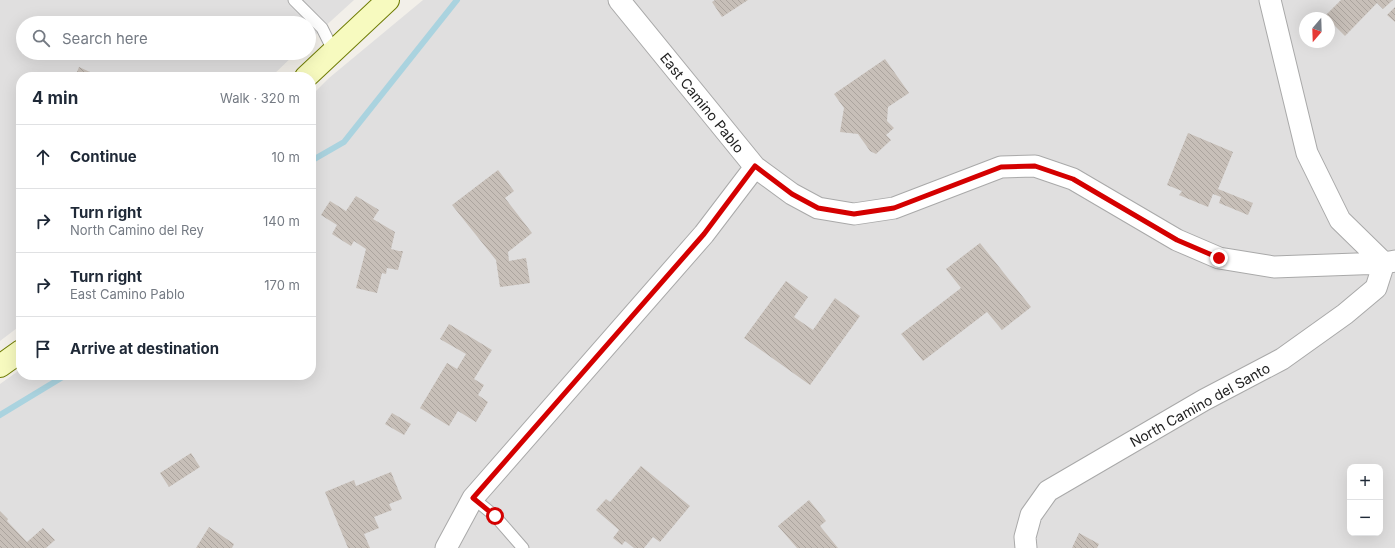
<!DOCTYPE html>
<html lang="en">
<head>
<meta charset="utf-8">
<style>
  :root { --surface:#fff; --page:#f2f2f3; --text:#1f2937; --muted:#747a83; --line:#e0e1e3 }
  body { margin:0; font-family:Inter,sans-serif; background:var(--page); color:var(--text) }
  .controls { position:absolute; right:12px; bottom:12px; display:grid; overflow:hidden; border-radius:8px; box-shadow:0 4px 16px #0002 }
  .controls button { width:36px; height:36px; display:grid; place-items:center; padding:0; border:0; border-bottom:1px solid var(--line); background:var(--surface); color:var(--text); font:20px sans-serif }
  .compass { position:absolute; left:1299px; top:12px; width:36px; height:36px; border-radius:50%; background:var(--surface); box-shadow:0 4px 16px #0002; rotate:199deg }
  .stop { position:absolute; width:12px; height:12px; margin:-9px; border:3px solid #d40000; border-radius:50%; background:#fff }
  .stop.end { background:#d40000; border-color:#fff; box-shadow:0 1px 4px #0008 }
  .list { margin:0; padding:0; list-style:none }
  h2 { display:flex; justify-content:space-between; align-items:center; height:52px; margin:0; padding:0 16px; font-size:17px }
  h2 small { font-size:13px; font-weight:400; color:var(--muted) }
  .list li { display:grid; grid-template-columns:26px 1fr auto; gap:12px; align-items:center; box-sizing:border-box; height:64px; padding:0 16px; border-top:1px solid var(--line) }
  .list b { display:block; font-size:15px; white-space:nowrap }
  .list p { margin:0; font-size:13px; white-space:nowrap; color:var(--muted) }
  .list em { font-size:13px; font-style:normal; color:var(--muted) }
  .icon { flex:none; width:22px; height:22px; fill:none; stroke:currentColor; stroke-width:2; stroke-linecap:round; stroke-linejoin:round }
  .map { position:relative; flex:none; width:1395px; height:548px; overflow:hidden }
  .search { position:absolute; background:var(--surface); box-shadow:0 4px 16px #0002; left:16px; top:16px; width:300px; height:44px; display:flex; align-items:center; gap:10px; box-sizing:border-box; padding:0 14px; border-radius:22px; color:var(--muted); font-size:15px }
  .panel { position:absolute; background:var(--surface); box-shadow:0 4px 16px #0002; left:16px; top:72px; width:300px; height:308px; border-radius:16px }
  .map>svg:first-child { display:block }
</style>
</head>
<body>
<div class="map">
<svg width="1395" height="548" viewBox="0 0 1395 548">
  <defs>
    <pattern id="building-back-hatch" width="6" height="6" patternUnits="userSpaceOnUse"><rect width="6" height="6" fill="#c7bfb8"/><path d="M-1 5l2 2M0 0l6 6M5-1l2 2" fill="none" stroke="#aba49e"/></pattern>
  </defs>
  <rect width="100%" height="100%" fill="#f2efe9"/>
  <path fill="#e0dfdf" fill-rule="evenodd" d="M0 0H354L309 41V23H23V53H296L271 77H21V325L0 341Z
    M423 0H1395V548H0V384L21 369V375H311V96L329 78ZM1305 18H1329V42H1305ZM1350 467H1380V533H1350Z"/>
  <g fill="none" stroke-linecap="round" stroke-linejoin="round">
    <path stroke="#aad3df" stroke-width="6" d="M311 161 344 142 457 0
      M0 415 66 375"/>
  </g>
  <path fill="url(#building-back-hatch)" d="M715 0H748L722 17 712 2Z
    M1341 0H1393L1383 9 1377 3 1345 36 1329 20V18L1325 16Z
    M1395 7V22L1387 15Z
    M885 59 909 93 888 107 887 121 894 128 886 135 891 140 876 154 870 151 858 134 840 132 844 108 834 94Z
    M79 67 101 77H75Z
    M1188 133 1233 152 1218 189 1253 203 1248 215 1219 203 1221 197 1213 194 1208 207 1179 195 1182 191 1167 185Z
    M498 170 514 191 505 198 532 233 508 252 509 261 526 258 530 283 500 287 496 260 452 205Z
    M356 196 379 210 373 219 395 232 391 249 399 251H403L398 270 387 268 386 274 382 273 377 293 356 288 366 249 354 241 351 246 332 234 337 225 321 215 330 201 346 211Z
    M980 243 1031 307 1002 330 987 312 923 361 901 334 961 288 946 269Z
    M786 281 808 297 794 317 813 330 835 298 860 316 810 385 744 338Z
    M449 324 492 350 474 379 484 385 478 395 488 402 476 422 458 411 449 426 420 408 447 363 457 369 466 354 440 339Z
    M392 413 411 424 404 435 385 424Z
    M191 453 200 467 169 487 160 473Z
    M641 466 690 506 660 542 653 537 644 548H634L625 541 622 545 613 538 619 530 596 510 606 499 610 502Z
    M391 472 402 499 389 504 392 510 374 517 379 528 364 534 370 548H348L325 492 354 480 356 486Z
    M809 500 826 521 820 526 838 548H797L778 526Z
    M0 511 8 519 7 521 27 542 43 528 55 540 46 548H0Z
    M209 527 234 544 232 548H196Z
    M1079 533 1099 544 1097 548H1072Z"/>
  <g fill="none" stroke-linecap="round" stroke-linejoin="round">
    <defs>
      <path id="lane" d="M294 0 322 28 333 50
        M473 498 495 516 523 548"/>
      <path id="street" d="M619 0 755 167 792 194 818 208 854 214 894 208 1001 167 1035 166 1073 179 1177 240 1219 258 1274 267 1384 263 1395 261
        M1270 0 1307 153 1340 220 1384 263
        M446 548 473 498 704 234 755 167
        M1026 548 1025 537 1031 515 1048 491 1204 400 1282 359 1345 314 1376 288 1384 263"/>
      <path id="secondary" d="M306 77 388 0
        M0 366 21 351"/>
    </defs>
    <use href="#lane" stroke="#a9a9a9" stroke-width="13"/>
    <use href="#street" stroke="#a9a9a9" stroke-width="23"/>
    <use href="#secondary" stroke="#707d05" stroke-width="24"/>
    <use href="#lane" stroke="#fff" stroke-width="11"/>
    <use href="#street" stroke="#fff" stroke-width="21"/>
    <use href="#secondary" stroke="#f7fabf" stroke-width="22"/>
  </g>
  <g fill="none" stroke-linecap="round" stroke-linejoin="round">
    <path stroke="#d40000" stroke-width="5" d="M495 516 473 498 704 234 755 166 792 194 818 208 854 214 894 208 1001 167 1035 166 1073 179 1177 240 1219 258"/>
  </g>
  <g text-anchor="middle" stroke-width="3" stroke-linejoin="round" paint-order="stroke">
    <g font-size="14" fill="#222" stroke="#fff">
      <text transform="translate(702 103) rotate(51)" y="5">East Camino Pablo</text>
      <text transform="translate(1200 405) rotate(-29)" y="5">North Camino del Santo</text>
    </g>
  </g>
</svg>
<div class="controls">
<button>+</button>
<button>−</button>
</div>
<svg class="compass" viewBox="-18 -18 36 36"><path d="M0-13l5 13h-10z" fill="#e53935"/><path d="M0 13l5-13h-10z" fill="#747a83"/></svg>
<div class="stop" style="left:495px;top:516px"></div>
<div class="stop end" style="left:1219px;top:258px"></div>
<div class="search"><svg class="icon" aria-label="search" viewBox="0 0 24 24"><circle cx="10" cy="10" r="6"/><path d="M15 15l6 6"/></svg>Search here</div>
<section class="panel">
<h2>4 min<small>Walk · 320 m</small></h2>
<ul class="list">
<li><svg class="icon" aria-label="ahead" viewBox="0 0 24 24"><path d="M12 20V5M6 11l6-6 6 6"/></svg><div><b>Continue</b></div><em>10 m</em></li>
<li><svg class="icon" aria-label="right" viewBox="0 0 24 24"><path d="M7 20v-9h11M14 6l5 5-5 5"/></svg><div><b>Turn right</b><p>North Camino del Rey</p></div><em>140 m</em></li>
<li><svg class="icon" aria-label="right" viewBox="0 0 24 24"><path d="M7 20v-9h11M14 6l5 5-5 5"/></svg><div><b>Turn right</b><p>East Camino Pablo</p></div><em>170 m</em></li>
<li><svg class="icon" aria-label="arrive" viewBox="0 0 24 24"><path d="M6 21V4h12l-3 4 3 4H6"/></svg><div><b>Arrive at destination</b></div></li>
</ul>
</section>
</div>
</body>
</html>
